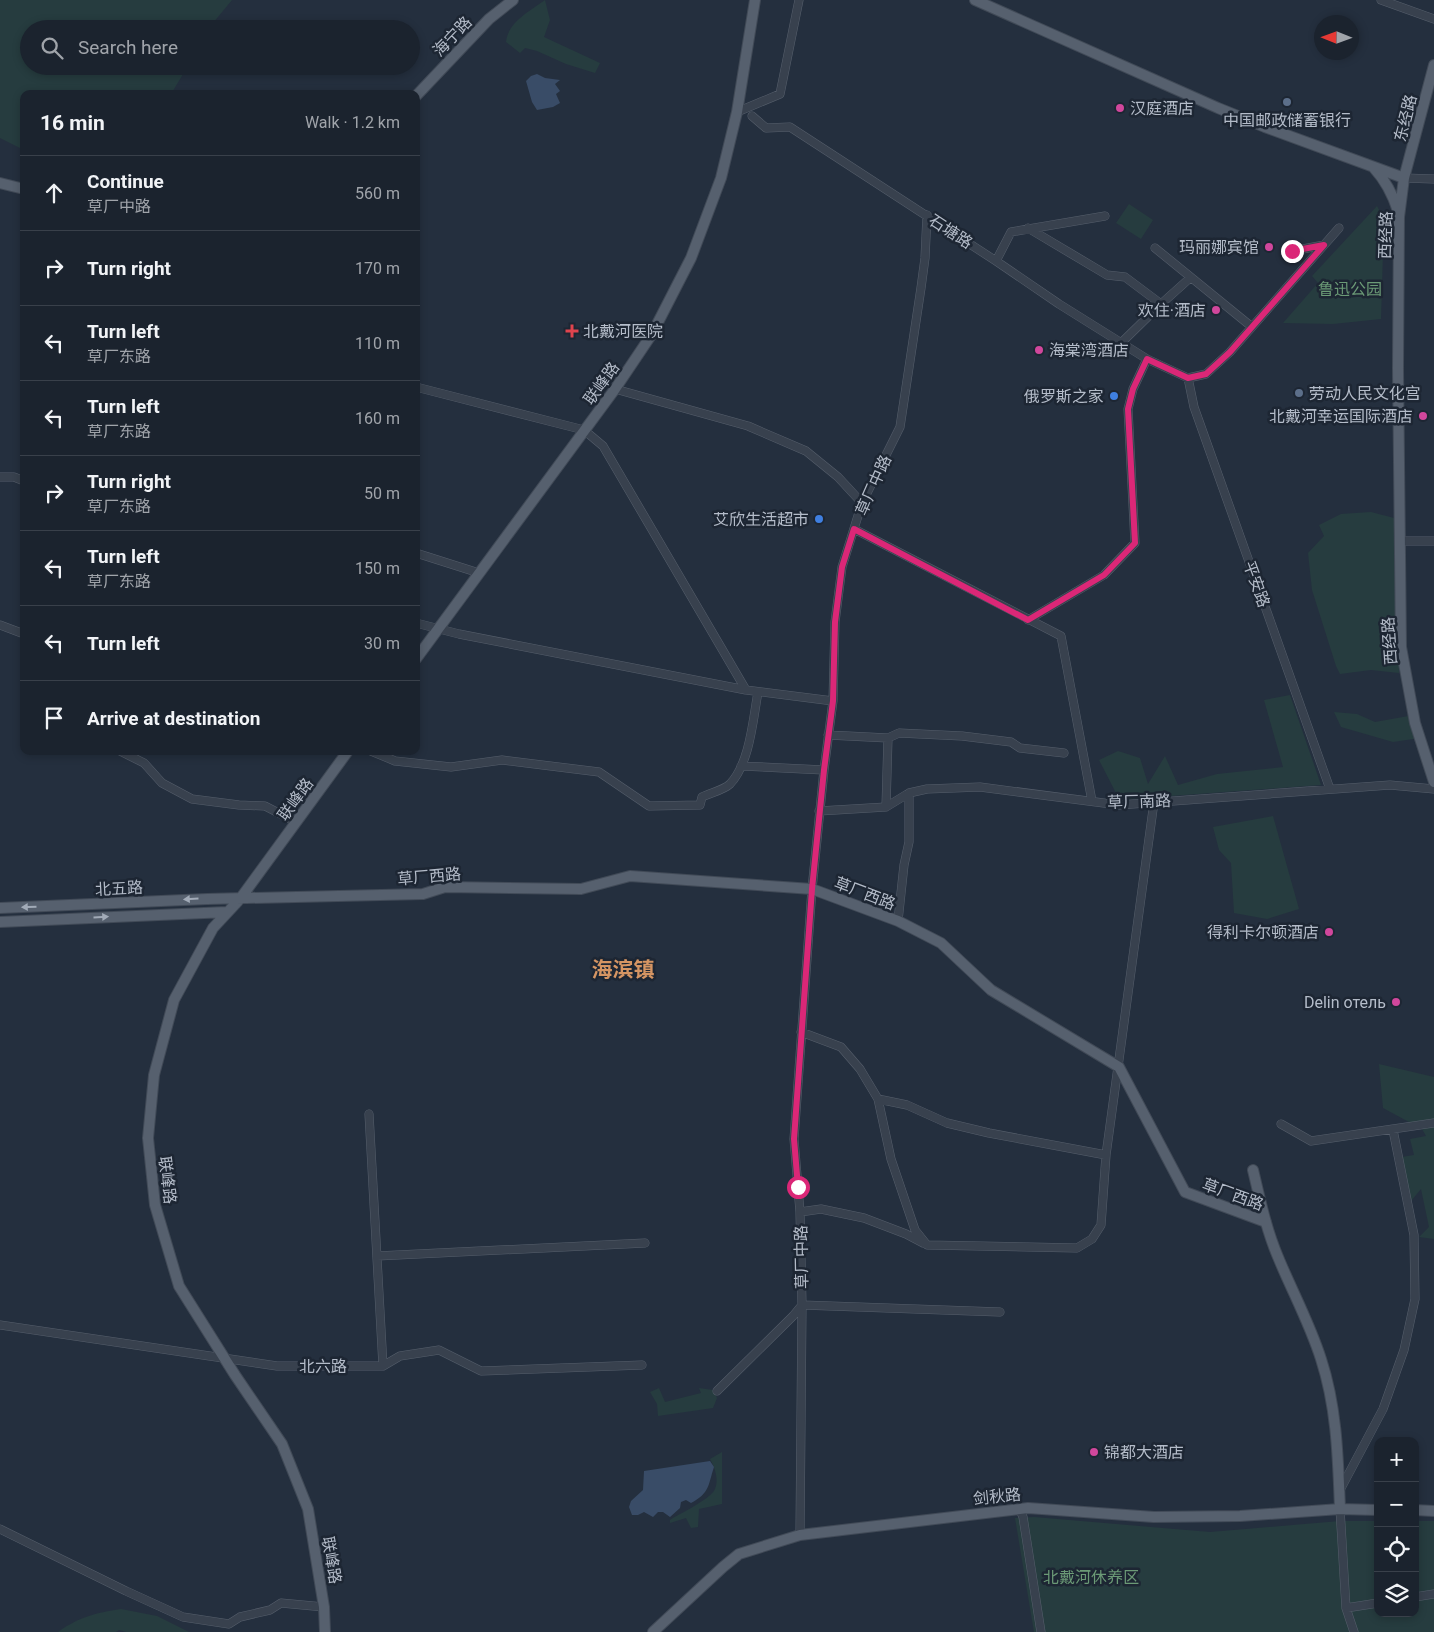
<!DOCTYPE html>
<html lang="en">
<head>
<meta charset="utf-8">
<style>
  :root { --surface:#1b232e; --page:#282f3a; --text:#f1f3f6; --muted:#a0a4aa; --line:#39404a }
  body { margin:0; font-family:Roboto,"Noto Sans SC",sans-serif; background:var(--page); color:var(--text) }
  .controls { position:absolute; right:15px; bottom:15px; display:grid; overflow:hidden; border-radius:10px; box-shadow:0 2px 8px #0003 }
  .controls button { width:45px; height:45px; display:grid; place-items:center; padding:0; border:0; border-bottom:1px solid var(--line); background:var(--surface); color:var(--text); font:25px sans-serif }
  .compass { position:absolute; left:1314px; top:15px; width:45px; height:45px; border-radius:50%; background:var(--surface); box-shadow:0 2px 8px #0003; rotate:271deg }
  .stop { position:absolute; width:15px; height:15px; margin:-11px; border:4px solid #db2777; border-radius:50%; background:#fff }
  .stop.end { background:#db2777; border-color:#fff; box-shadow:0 1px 5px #0008 }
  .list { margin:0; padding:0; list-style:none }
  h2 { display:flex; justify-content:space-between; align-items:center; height:65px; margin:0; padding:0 20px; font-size:21px }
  h2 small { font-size:16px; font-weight:400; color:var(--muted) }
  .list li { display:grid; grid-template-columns:32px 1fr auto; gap:15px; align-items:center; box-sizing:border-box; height:75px; padding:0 20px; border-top:1px solid var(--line) }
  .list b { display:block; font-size:19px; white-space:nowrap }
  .list p { margin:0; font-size:16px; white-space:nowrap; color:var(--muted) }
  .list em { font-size:16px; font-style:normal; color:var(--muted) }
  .icon { flex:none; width:28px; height:28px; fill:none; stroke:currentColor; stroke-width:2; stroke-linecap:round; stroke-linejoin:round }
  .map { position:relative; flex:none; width:1434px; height:1632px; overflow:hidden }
  .search { position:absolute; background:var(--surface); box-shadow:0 2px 8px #0003; left:20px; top:20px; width:400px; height:55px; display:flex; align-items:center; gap:12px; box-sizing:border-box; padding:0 18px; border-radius:28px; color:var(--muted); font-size:19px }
  .panel { position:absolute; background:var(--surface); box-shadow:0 2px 8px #0003; left:20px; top:90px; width:400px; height:665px; border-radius:10px }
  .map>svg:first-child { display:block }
</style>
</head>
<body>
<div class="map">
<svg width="1434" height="1632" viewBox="0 0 1434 1632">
  <rect width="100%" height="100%" fill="#242f3e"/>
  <path fill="#263c3f" d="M0 0H232L208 29H29V66H188L171 94H24V150L0 138Z
    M545 0 550 20 544 37 600 63 595 73 566 64 537 51 525 48 520 53 506 42C508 22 530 11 545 0Z
    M1129 204 1153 220 1141 239 1116 223Z
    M1377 206 1384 219 1381 319 1333 324 1283 323 1318 283 1312 276Z
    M1371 512 1398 519 1399 673 1371 670 1340 674 1336 666 1312 590 1308 553 1324 536 1319 525 1341 514Z
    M1290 695 1321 785 1130 799 1117 795 1099 760 1118 751 1140 758 1148 784 1165 756 1178 785 1217 774 1283 767 1264 700Z
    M1334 712 1357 714 1375 722 1414 715 1420 738 1393 742 1341 727Z
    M1273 816 1299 909 1267 919 1234 913 1231 863 1219 850 1213 827Z
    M1379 1064 1434 1077V1239L1419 1237 1429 1227 1421 1189 1406 1207 1402 1157 1414 1155 1410 1139 1426 1136 1422 1129 1383 1108Z
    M659 1388 665 1402 701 1393 699 1388 713 1390 717 1398 713 1408 658 1416 657 1404 650 1392Z
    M722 1452V1504L699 1509 698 1527 691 1528 686 1518 670 1523V1520C679 1514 711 1499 715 1489 719 1479 715 1468 710 1459Z
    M1034 1517 1210 1532 1340 1521H1378V1613H1415V1521H1434V1632H1034L1015 1518Z
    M121 1609 157 1616 189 1632H126L119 1630 116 1632H58C79 1617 95 1613 121 1609Z"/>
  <path fill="#394c67" d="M537 74 545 78 560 80 555 84 560 91 556 94 560 103 553 107 537 110 532 102 526 81 531 76Z
    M710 1461 714 1467C708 1485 710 1493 691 1503L686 1500 681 1502 680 1508 670 1517 663 1512H658L653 1517 644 1512 638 1515H632L629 1507 631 1501 643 1490 644 1471Z"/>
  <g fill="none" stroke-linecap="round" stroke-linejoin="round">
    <defs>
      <path id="minor" d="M1381 0 1434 19
        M737 112 780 94 799 0
        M752 116 766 128 790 127 996 261 1059 304 1147 359 1188 378 1206 374 1230 352 1339 228
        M1404 178 1434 179
        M1028 228 1107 275 1125 277 1161 304 1190 278
        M1155 248 1252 327
        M1292 251 1324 245
        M996 261 1011 232 1105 216
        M1121 343 1161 304
        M1188 378 1194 407 1330 789
        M416 387 584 430 603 446 746 690
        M615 389 748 426 806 451 838 477 862 503
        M0 477H14L24 481
        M854 529 1061 636 1092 801
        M1401 541H1434
        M416 553 479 573
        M1028 620 1104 575 1135 543 1128 409 1133 389 1147 359
        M416 623 459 634 746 690 833 701
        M0 625 24 634
        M828 735 888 738 899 733 962 736 1011 742 1020 748 1064 753
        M120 751 144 763 162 783 192 799 239 805 265 806 296 822
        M371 751 395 761 451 767 502 760 599 772 649 806 700 805 702 797C710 793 724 790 730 784 750 763 753 719 758 692
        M741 766 824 770
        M886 807 888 738
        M819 811 886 807 909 793 927 789 980 787 1119 805 1390 785 1434 789
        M898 921 904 865 909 842V793
        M801 1032 841 1047 860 1069 878 1099 891 1159 915 1230 927 1245 1077 1248 1092 1239 1101 1225 1106 1155 1154 802
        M878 1099 907 1105 947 1123 989 1133 1106 1155
        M369 1114 383 1366
        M1281 1124 1311 1141 1434 1123
        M800 1212 821 1209 864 1218 906 1234 923 1243
        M377 1256 645 1243
        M0 1325 277 1366H383L400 1356 439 1350 481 1371 642 1365
        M717 1391 793 1316 802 1305 1000 1312
        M1340 1490 1383 1409 1404 1350 1415 1299 1414 1235 1393 1130
        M1019 1508 1023 1517 1041 1632
        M1340 1509 1346 1608 1354 1632
        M0 1529 126 1591 183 1617 229 1624 240 1617 270 1610 281 1603 324 1607
        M800 1535 802 1305 800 1212 794 1139 812 889 824 770 833 701 835 622 842 567 862 503 900 427 921 288 925 258 927 215
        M1415 1597 1434 1594
        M1346 1608 1378 1603"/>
      <path id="major" d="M975 0 1218 108 1265 127 1404 178
        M1434 65 1404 178 1399 217 1398 369 1401 647 1415 723 1434 782
        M416 96 489 19 513 0
        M1374 168C1385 180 1393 195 1398 211
        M0 183 24 189
        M416 659 615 389 652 334 691 258 721 178 737 112 755 0
        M0 908 207 899 423 894 445 887 581 889 630 876 812 889 898 921 941 943 991 990 1119 1067 1185 1192 1266 1222
        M0 922 227 912
        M1253 1170C1260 1199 1266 1229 1278 1257 1292 1291 1310 1324 1321 1359 1337 1408 1338 1458 1340 1509
        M1415 1510 1434 1511
        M325 1632 324 1607 308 1509 282 1444 235 1375 179 1286 155 1205 148 1138 154 1075 174 1000 213 928 240 899 348 751
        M653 1632 723 1567 739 1554 800 1535 1028 1508 1154 1517 1240 1516 1340 1509 1378 1510"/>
    </defs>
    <use href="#minor" stroke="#565f6c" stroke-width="9"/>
    <use href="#major" stroke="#414a57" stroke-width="12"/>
    <use href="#minor" stroke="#38414e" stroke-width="8"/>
    <use href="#major" stroke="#56606e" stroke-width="10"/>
  </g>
  <defs><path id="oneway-solid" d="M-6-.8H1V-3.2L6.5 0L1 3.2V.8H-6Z" transform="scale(1.25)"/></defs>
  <g fill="#a1aab7">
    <use href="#oneway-solid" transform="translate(191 899) rotate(177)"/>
    <use href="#oneway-solid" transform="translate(29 907) rotate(178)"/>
    <use href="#oneway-solid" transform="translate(101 917) rotate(-3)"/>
  </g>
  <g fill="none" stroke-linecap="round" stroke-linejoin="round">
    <path stroke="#db2777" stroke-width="6" d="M798 1187 794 1139 812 889 824 770 833 701 835 622 842 567 854 529 1028 620 1104 575 1135 543 1128 409 1133 389 1147 359 1188 378 1206 374 1230 352 1324 245 1292 251"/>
  </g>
  <g fill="#5c6f8a" stroke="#1d2633" stroke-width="2">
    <circle cx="1287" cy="102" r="5"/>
    <circle cx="1299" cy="393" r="5"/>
  </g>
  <g fill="#d1479c" stroke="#1d2633" stroke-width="2">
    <circle cx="1120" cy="108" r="5"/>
    <circle cx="1269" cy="247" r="5"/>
    <circle cx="1216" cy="310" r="5"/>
    <circle cx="1039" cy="350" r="5"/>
    <circle cx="1423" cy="416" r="5"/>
    <circle cx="1329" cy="932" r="5"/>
    <circle cx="1396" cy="1002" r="5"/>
    <circle cx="1094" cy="1452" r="5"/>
  </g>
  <path fill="#e0444e" stroke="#1d2633" stroke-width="2" d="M569.5 323.5h5v5h5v5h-5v5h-5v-5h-5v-5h5z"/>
  <g fill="#3f7fe0" stroke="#1d2633" stroke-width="2">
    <circle cx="1114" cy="396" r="5"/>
    <circle cx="819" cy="519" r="5"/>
  </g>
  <g text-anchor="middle" stroke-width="5" stroke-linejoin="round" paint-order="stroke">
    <g font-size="16" fill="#b4bcc9" stroke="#1d2633">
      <text transform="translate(452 36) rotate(-46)" y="6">海宁路</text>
      <text transform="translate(1405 118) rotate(-76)" y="6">东经路</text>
      <text transform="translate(951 231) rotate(33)" y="6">石塘路</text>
      <text transform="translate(1385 235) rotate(-88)" y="6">西经路</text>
      <text transform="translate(601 383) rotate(-54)" y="6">联峰路</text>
      <text transform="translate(873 485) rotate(-66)" y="6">草厂中路</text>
      <text transform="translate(1257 584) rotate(70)" y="6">平安路</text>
      <text transform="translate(1389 641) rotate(-94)" y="6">西经路</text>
      <text transform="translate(295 799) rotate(-54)" y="6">联峰路</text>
      <text transform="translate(1139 801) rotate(-2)" y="6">草厂南路</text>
      <text transform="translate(429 876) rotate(-5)" y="6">草厂西路</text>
      <text transform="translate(119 888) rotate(-3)" y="6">北五路</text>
      <text transform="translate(865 893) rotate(21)" y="6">草厂西路</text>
      <text transform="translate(168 1180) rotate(83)" y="6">联峰路</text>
      <text transform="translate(1233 1194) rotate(20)" y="6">草厂西路</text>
      <text transform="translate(801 1257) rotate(-91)" y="6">草厂中路</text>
      <text x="323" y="1372">北六路</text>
      <text transform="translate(997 1496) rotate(-6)" y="6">剑秋路</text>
      <text transform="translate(332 1560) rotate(80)" y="6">联峰路</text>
    </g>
    <g font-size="16" fill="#b4bcc9" stroke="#1d2633" text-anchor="end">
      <text x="1130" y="114" text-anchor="start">汉庭酒店</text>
      <text x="1287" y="126" text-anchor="middle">中国邮政储蓄银行</text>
      <text x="1259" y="253">玛丽娜宾馆</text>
      <text x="1206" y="316">欢住·酒店</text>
      <text x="583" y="337" text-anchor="start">北戴河医院</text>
      <text x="1049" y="356" text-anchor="start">海棠湾酒店</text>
      <text x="1309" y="399" text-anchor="start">劳动人民文化宫</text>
      <text x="1104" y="402">俄罗斯之家</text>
      <text x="1413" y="422">北戴河幸运国际酒店</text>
      <text x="809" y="525">艾欣生活超市</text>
      <text x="1319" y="938">得利卡尔顿酒店</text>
      <text x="1386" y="1008">Delin отель</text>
      <text x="1104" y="1458" text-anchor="start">锦都大酒店</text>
    </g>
    <g font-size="16" fill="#6b9a76" stroke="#1d2633">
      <text x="1350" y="295">鲁迅公园</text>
      <text x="1091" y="1583">北戴河休养区</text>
    </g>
    <g font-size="21" font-weight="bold" fill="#d59563" stroke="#1d2633">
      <text x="623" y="977">海滨镇</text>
    </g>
  </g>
</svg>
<div class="controls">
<button>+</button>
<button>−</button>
<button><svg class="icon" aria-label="locate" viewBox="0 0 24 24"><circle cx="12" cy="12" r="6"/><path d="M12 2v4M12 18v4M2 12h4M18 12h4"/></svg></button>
<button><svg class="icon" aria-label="layers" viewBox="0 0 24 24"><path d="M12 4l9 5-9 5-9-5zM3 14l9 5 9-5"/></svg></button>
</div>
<svg class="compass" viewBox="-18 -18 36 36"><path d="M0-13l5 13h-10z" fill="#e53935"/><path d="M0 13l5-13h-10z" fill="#a0a4aa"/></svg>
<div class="stop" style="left:798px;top:1187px"></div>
<div class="stop end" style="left:1292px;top:251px"></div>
<div class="search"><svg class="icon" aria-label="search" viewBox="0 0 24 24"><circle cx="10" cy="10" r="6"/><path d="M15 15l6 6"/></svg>Search here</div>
<section class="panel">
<h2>16 min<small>Walk · 1.2 km</small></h2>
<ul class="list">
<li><svg class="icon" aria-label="ahead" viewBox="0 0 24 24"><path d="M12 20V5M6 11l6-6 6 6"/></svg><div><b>Continue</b><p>草厂中路</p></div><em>560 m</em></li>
<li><svg class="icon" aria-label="right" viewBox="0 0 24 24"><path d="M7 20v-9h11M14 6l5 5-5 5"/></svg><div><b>Turn right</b></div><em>170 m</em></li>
<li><svg class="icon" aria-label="left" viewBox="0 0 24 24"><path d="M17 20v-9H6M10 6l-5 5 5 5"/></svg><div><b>Turn left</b><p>草厂东路</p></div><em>110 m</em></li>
<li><svg class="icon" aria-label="left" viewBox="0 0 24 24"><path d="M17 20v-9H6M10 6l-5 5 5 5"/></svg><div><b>Turn left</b><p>草厂东路</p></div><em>160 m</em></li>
<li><svg class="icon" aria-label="right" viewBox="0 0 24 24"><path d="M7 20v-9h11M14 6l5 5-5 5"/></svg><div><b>Turn right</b><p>草厂东路</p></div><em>50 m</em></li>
<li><svg class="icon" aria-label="left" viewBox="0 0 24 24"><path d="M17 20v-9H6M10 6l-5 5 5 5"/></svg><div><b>Turn left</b><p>草厂东路</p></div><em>150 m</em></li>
<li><svg class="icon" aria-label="left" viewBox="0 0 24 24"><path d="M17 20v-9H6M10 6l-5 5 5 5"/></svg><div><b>Turn left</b></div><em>30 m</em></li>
<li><svg class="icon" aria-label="arrive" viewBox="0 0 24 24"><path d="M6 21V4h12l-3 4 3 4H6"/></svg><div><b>Arrive at destination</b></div></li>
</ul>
</section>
</div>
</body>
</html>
